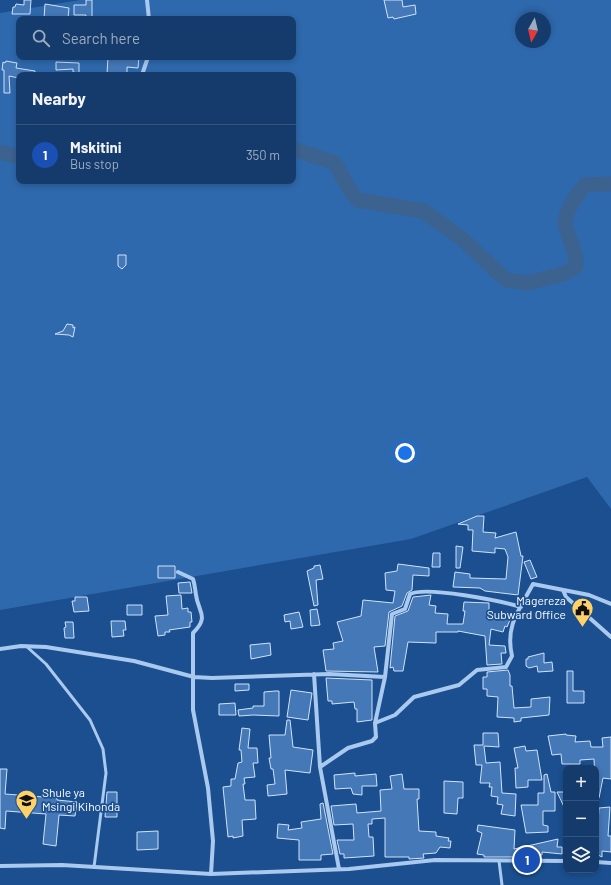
<!DOCTYPE html>
<html lang="en">
<head>
<meta charset="utf-8">
<style>
  :root { --surface:#143b6b; --page:#214673; --text:#f1f3f6; --muted:#9dadc1; --line:#33557e; --accent:#95b2f1 }
  body { margin:0; font-family:Barlow,sans-serif; background:var(--page); color:var(--text) }
  .controls { position:absolute; right:12px; bottom:12px; display:grid; overflow:hidden; border-radius:8px; box-shadow:0 2px 6px #0003 }
  .controls button { width:36px; height:36px; display:grid; place-items:center; padding:0; border:0; border-bottom:1px solid var(--line); background:var(--surface); color:var(--text); font:20px sans-serif }
  .compass { position:absolute; left:515px; top:12px; width:36px; height:36px; border-radius:50%; background:var(--surface); box-shadow:0 2px 6px #0003; rotate:188deg }
  .you { position:absolute; left:405px; top:453px; width:14px; height:14px; margin:-10px; border:3px solid #fff; border-radius:50%; background:#1a73e8; box-shadow:0 0 0 6px #1a73e833 }
  .badge { display:grid; place-items:center; width:26px; height:26px; border-radius:50%; background:var(--accent); color:#fff; font-size:13px; font-weight:700 }
  .pin { position:absolute; translate:-50% -50%; border:2px solid #fff; box-shadow:0 1px 4px #0006 }
  .list { margin:0; padding:0; list-style:none }
  h2 { display:flex; justify-content:space-between; align-items:center; height:52px; margin:0; padding:0 16px; font-size:17px }
  h2 small { font-size:13px; font-weight:400; color:var(--muted) }
  .list li { display:grid; grid-template-columns:26px 1fr auto; gap:12px; align-items:center; box-sizing:border-box; height:60px; padding:0 16px; border-top:1px solid var(--line) }
  .list b { display:block; font-size:15px; white-space:nowrap }
  .list p { margin:0; font-size:13px; white-space:nowrap; color:var(--muted) }
  .list em { font-size:13px; font-style:normal; color:var(--muted) }
  .icon { flex:none; width:22px; height:22px; fill:none; stroke:currentColor; stroke-width:2; stroke-linecap:round; stroke-linejoin:round }
  .map { position:relative; flex:none; width:611px; height:885px; overflow:hidden }
  .search { position:absolute; background:var(--surface); box-shadow:0 2px 6px #0003; left:16px; top:16px; width:280px; height:44px; display:flex; align-items:center; gap:10px; box-sizing:border-box; padding:0 14px; border-radius:8px; color:var(--muted); font-size:15px }
  .panel { position:absolute; background:var(--surface); box-shadow:0 2px 6px #0003; left:16px; top:72px; width:280px; height:112px; border-radius:8px }
  .map>svg:first-child { display:block }
</style>
</head>
<body>
<div class="map">
<svg width="611" height="885" viewBox="0 0 611 885">
  <rect width="100%" height="100%" fill="#1b4f8f"/>
  <path fill="#2e69ad" fill-rule="evenodd" d="M80 0H611V509L587 477 411 539 0 610V13ZM521 18H545V42H521ZM19 19H293V57H19ZM19 75H293V181H19Z"/>
  <g fill="none" stroke-linecap="round" stroke-linejoin="round">
    <path stroke="#3c6290" stroke-width="15" d="M293 149 335 163 351 192 358 200 423 211 460 237 506 280 528 283 566 273 576 266C577 251 569 241 566 227 562 214 577 195 585 185L611 184
      M0 152 19 157"/>
  </g>
  <path fill="#4478b7" stroke="#cfe3fa" d="M24 0H31L30 14H12L13 7H15L16 4 24 5Z
    M86 0H92V19H85L86 15H74V5H86Z
    M384 0H402L403 7 415 5 416 14 394 19 393 17 388 18Z
    M45 4 69 8 68 18 44 19Z
    M108 57H139L138 68 127 67V74H107Z
    M6 61 17 63 16 68 35 71V75H19V78L9 76 10 93H4V70H2L3 62 5 63Z
    M56 62 79 63V73L73 72V69L56 70Z
    M118 255H126V265L122 269 118 266Z
    M67 324 73 325V328L75 327 73 337 69 335 55 334 63 331Z
    M477 516H484L483 532 496 533 495 538 516 532 521 556H523L518 595 485 591 480 588 453 587 455 572 470 574V578L506 579 508 557 505 549 495 548V553L472 551 473 530H468V525L458 524Z
    M456 546 463 547 460 568H456Z
    M433 553H440V567H432Z
    M530 560 537 577 531 579 524 562Z
    M398 564 429 568V576L413 575 412 590 407 593 402 606 389 612 385 646 374 647 378 672 326 671 323 650 334 649 333 643 343 641 337 622 361 616 363 600 393 603 395 591 386 590 385 573 397 571Z
    M320 565 323 579 316 580 318 605 314 606 307 571 314 568V566Z
    M158 566H175V578H158Z
    M190 582 192 593H179L178 583Z
    M181 595 182 609 188 608V612H191L192 622H190V627L169 630 170 632H165V635L158 636 155 616 168 615 166 596Z
    M431 595 429 605 436 606 435 613 448 614 447 624H463L465 611H463L464 602 489 603V616L501 620 506 612 512 615 507 627 505 626 503 632 491 629 489 645 505 646 506 653H501L502 664 487 665 485 636 458 631V632H436V643L408 642 403 671H394L393 667 390 668 395 616 408 611 413 597Z
    M75 597H87L89 611 74 612 72 601H75Z
    M127 605H142V615H127Z
    M317 609 320 625 311 626 310 610Z
    M299 612 303 627 291 629 290 621 285 622 284 615Z
    M111 621H125L126 630H123L124 636 112 637Z
    M65 622H73L74 638H65L64 628 66 627Z
    M270 643 271 655 251 659 250 645Z
    M544 653V663L552 662 553 671 538 672 537 666 529 668 526 666V659H528V657Z
    M508 670 510 675V686H512L514 708 531 707V699L550 697 549 715 521 718V721L514 722V718L497 717 498 697 487 696V689H483V677H487V672Z
    M567 671H573V691H584V703H567Z
    M326 678 372 680V720L357 722V709H355L354 702 332 704V701H328Z
    M235 684H249V690L235 691Z
    M291 690 312 693 308 720 287 717Z
    M275 691H279V716L253 715 239 716 238 710 253 708V706H264V692Z
    M235 703 236 715H219V704Z
    M287 720H290L293 747 313 750 310 773 285 770 287 794 268 796 267 785 275 784 273 769H271L269 758H271L269 735H285Z
    M242 728 250 729 248 748H257L258 763H253L255 777 244 778 245 784H243L245 800H255L256 819 242 820 243 836 233 838V836L228 837 223 787 231 786V779H235L238 763 242 762 241 750H239Z
    M483 733H498L499 747 484 746 486 763 500 762 502 793 516 794 515 816 501 814 503 805 497 804 498 797 491 796 492 787H489L490 783H480L482 765H476L474 745H483Z
    M566 734V735L576 736 575 742 590 741 591 747H603L602 738 611 737V779L603 778 599 798 596 797 594 759 580 760V764H562L561 754 552 755 548 736Z
    M525 746 526 751 537 750 542 780H528V787L516 788 515 768H518L514 748Z
    M0 769H7L5 794 57 798V800L77 802 75 816 59 815 56 846 43 844 46 814 6 811 5 829 0 828Z
    M355 773V776L376 774 377 786H362V795L353 794 351 788 335 789 334 775Z
    M402 774 404 789H419V799H417L419 831 436 832V836L449 838 448 841H451L450 848 440 847 436 853 423 854 424 858 409 859V857H385V818L372 819V824H368L369 837H373L374 856 344 858V854H340L337 840H354L353 824 334 825 331 806 356 804 357 813 381 811 380 790 392 789 390 776Z
    M547 774 551 792H555V811H543V825L548 826V832L526 833 521 805H538V793H544V775Z
    M444 781 463 782V798H458L457 814 444 813Z
    M107 792H117V817H105Z
    M557 792H566V811Z
    M323 803 333 854 321 855V860H299V840L277 838 278 824 289 825 288 830 302 828 301 822 321 819 320 804Z
    M610 807 608 836H611V852L602 851V857L596 854 599 808Z
    M478 825 515 830 514 849 558 839 557 847H562V854L542 852V855L533 856 534 857H484V855L477 854 482 833 477 831Z
    M158 831V849L137 850V832Z"/>
  <g fill="none" stroke-linecap="round" stroke-linejoin="round">
    <path stroke="#a9c9ee" stroke-width="3" d="M26 646 46 664 90 720 103 749 106 773 94 867
      M499 861 502 885"/>
    <path stroke="#a9c9ee" stroke-width="4" d="M147 0 149 19
      M142 75 148 57
      M178 572 193 579C195 585 195 589 196 595 198 612 210 616 193 633V710L208 788 213 841 211 874
      M563 590 566 597 611 637
      M0 649 21 646 46 647 134 661 194 677 212 678 329 674 385 677
      M314 674 320 767 339 869
      M375 723 395 715 414 697 459 685 477 670 506 667 512 656C505 626 519 610 533 584L589 595 611 604
      M320 767 348 748 372 741 376 737 375 723 385 677 392 614 405 609 410 594C427 586 501 601 521 607
      M596 862 611 863
      M0 866 62 865 211 874 349 869 435 860 566 861"/>
  </g>
  <defs>
    <symbol id="civic-pin" viewBox="-11 -11 22 30"><path d="M0 17L-7.5 6A9.5 9.5 0 1 1 7.5 6Z" fill="#ffd166" stroke="#1b4f8f"/><path d="M-.6-6.5H3V-4.5H.6V-3L4-1V1h2V6H-6V1h2V-1L-.6-3ZM-1.2 2.5V6h2.4V2.5Z" fill="#111"/></symbol>
    <symbol id="school-pin" viewBox="-11 -11 22 30"><path d="M0 17L-7.5 6A9.5 9.5 0 1 1 7.5 6Z" fill="#ffd166" stroke="#1b4f8f"/><path d="M0-5L7-2L0 1L-7-2ZM-4 1L0 2.5L4 1V4Q0 6-4 4Z" fill="#111"/></symbol>
  </defs>
  <g fill-rule="evenodd">
    <use href="#civic-pin" x="570" y="596" width="25" height="34"/>
    <use href="#school-pin" x="14" y="788" width="25" height="34"/>
  </g>
  <g text-anchor="middle" stroke-width="3.5" stroke-linejoin="round" paint-order="stroke">
    <g font-size="12" fill="#fff" stroke="#1b4f8f" text-anchor="end">
      <text x="566" y="605">Magereza<tspan x="566" dy="14">Subward Office</tspan></text>
      <text x="42" y="797" text-anchor="start">Shule ya<tspan x="42" dy="14">Msingi Kihonda</tspan></text>
    </g>
  </g>
</svg>
<div class="controls">
<button>+</button>
<button>−</button>
<button><svg class="icon" aria-label="layers" viewBox="0 0 24 24"><path d="M12 4l9 5-9 5-9-5zM3 14l9 5 9-5"/></svg></button>
</div>
<svg class="compass" viewBox="-18 -18 36 36"><path d="M0-13l5 13h-10z" fill="#e53935"/><path d="M0 13l5-13h-10z" fill="#9dadc1"/></svg>
<div class="you"></div>
<div class="pin badge" style="left:527px;top:860px;background:#1a4fb4">1</div>
<div class="search"><svg class="icon" aria-label="search" viewBox="0 0 24 24"><circle cx="10" cy="10" r="6"/><path d="M15 15l6 6"/></svg>Search here</div>
<section class="panel">
<h2>Nearby<small></small></h2>
<ul class="list">
<li><span class="badge" style="background:#1a4fb4">1</span><div><b>Mskitini</b><p>Bus stop</p></div><em>350 m</em></li>
</ul>
</section>
</div>
</body>
</html>
